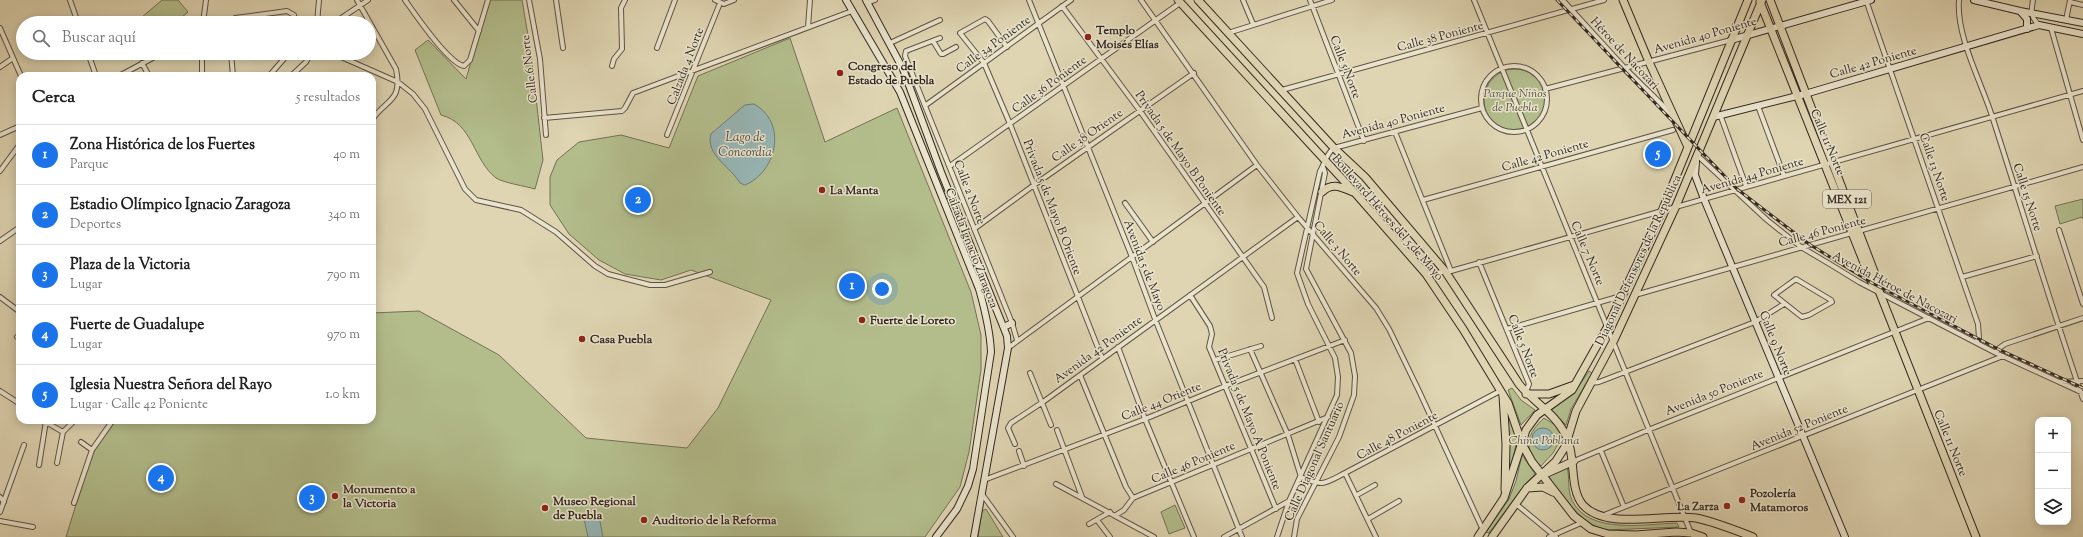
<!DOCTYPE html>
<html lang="es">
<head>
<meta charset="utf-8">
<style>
  :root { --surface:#fff; --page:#f2f2f2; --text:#222; --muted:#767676; --line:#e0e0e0; --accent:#1a73e8 }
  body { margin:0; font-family:"Sorts Mill Goudy",serif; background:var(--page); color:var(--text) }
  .controls { position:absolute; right:12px; bottom:12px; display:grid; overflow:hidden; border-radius:8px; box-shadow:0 2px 10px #0003 }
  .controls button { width:36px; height:36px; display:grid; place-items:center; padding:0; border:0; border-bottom:1px solid var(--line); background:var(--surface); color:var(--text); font:20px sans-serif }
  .you { position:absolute; left:882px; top:289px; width:14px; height:14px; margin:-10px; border:3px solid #fff; border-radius:50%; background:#1a73e8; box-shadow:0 0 0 6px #1a73e833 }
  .badge { display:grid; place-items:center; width:26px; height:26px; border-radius:50%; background:var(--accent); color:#fff; font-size:13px; font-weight:700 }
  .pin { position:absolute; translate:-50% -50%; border:2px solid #fff; box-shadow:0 1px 4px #0006 }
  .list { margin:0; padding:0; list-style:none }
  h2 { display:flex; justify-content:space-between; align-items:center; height:52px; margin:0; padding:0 16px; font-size:17px }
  h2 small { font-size:13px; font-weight:400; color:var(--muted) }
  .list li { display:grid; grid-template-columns:26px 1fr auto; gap:12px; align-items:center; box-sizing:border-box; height:60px; padding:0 16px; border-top:1px solid var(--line) }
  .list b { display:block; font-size:15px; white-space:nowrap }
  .list p { margin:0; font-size:13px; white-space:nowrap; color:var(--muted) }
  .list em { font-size:13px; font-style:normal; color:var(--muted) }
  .icon { flex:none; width:22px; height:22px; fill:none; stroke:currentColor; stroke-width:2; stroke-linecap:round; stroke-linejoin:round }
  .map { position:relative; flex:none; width:2083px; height:537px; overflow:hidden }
  .search { position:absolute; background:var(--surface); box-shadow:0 2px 10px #0003; left:16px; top:16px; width:360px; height:44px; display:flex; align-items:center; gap:10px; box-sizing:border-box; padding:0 14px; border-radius:22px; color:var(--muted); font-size:15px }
  .panel { position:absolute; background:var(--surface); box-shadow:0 2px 10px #0003; left:16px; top:72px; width:360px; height:352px; border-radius:12px }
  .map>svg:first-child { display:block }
</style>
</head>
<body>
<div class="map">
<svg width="2083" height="537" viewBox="0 0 2083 537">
  <rect width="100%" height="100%" fill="#dfd5b2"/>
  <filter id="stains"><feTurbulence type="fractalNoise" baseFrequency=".005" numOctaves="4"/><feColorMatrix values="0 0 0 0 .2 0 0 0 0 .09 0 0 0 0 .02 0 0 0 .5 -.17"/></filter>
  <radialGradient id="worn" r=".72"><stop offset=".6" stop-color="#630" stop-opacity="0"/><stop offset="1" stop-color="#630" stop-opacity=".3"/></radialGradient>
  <path fill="#b3bd8c" stroke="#737256" d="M162 0H178L188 12 175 23H135Z
    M489 0H522L531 53 543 160 535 189C525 186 504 183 496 178 473 160 473 123 441 115L415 50 428 40 466 79Z
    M790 38 825 142 897 108 971 292 981 335V370L969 452 960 487 925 537H66L92 453 108 429 118 420H372V313L419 311 499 355 586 438 687 448 718 408 771 300 691 270 661 280 625 274 599 260 569 234 550 205V177L557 160 579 142 621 135 669 148 698 76Z
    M1484 100a31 31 0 1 1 62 0a31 31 0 1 1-62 0Z
    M2083 199V219L2082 217 2060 224 2055 206Z
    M1589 371 1592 373 1571 409 1566 425 1551 410 1576 390Z
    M1512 388 1521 400 1535 410 1521 425 1508 390Z
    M1506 407 1509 410 1517 440 1509 477Z
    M1544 418 1555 425 1562 437 1553 453 1541 466C1522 448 1527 434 1544 418Z
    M1522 455 1535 474 1526 483 1489 533 1486 532 1509 499 1516 481Z
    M1567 467C1570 478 1567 489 1572 500 1588 535 1646 524 1677 523L1679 527 1606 530C1580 524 1562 495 1547 474Z
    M1175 505 1185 528 1169 534 1161 512Z
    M986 509 1003 537H978L982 511Z"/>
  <path fill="#97b6b6" stroke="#6f7d7a" d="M754 104C787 122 778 171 745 185L740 183C731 167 705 155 711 134L740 109 745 105Z
    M1532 439a11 11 0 1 1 22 0a11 11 0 1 1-22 0Z
    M599 516 603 537H588L584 519Z"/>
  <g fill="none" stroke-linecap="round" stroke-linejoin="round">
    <defs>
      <path id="minor" d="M70 0 78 23
        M357 0 396 69C403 103 385 99 372 120
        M405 0C415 14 448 63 464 66L470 60 488 0
        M454 0 479 31
        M529 0 540 59 546 135
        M556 0 563 48
        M715 0 724 4 734 0
        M1029 0 1132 257 1155 319 1242 537
        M1141 0 1257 165 1298 217 1376 308 1389 329 1419 391 1483 530
        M1243 0 1253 24
        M1310 0 1364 141
        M1474 0C1546 178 1619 355 1691 533
        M1866 0 1978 324 1979 338 1976 342
        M1959 0C1956 37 1982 83 1993 119 2023 212 2051 306 2083 399
        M2033 0C2031 12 2030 16 2039 25
        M2070 2 2083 5
        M867 3 875 0
        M1062 6 1140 111 1259 280 1264 287 1272 318
        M2066 20 2070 0
        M203 23 206 0
        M230 23 235 18 287 11 294 15 295 23
        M317 23 319 0
        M334 23 368 0
        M808 27 810 0
        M0 28 21 76
        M2051 28 2083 140
        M1228 33 1332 0
        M940 38 906 51 905 56 1012 323 1017 340
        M933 41 941 54H943L956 47
        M890 43 940 20
        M1007 47 988 21 985 19 960 33 984 63 1010 124 1102 358
        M657 48 675 0
        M88 53 96 76
        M231 53 233 76
        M332 53 398 82 413 94 425 109 465 189 476 200 521 210 556 232 595 266 608 274 650 285H665L710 272
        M142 63 149 76
        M612 66 614 59 622 49 621 8 625 0
        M1481 99a33 33 0 1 1 66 0a33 33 0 1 1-66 0Z
        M0 67 13 58
        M119 76 162 53
        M202 76V53
        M269 76 289 53
        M291 76 306 62 311 53
        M1545 89 1731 40
        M1282 90 1604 0
        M926 105 1071 0
        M1758 106 1784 176
        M1721 117 1746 186
        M544 118 622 111 625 108 633 93 852 11
        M1395 132 1451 271
        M0 135 20 126
        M667 135 720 3
        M1697 155 1767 220 1801 247 1833 266 1859 282 1996 353 2083 393
        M950 166 1180 3
        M0 171 20 144
        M1423 200 1673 130
        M1125 203 1153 242
        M974 229 1034 185 1194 73
        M2059 230 2083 304
        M0 241 20 227
        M1479 262 1529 384 1526 392
        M1426 274 1451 271 2083 91
        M1962 277 2037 256
        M1796 279 1831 300 1832 302 1809 315 1802 317 1774 295Z
        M1190 295 1210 326 1212 334 1209 347 1276 509
        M1635 295 2083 167
        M0 297 20 312
        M1507 329 1621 296
        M17 337 20 334
        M1118 347 1145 419 1194 537
        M1008 348 1257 165
        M1250 349 1288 435 1301 477C1323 487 1324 484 1345 473L1500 391
        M1996 353 1998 349 2005 344 2083 318
        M1295 359 1319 422
        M1215 360 1261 346
        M1030 373 1051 425
        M1080 375 1126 487 1133 498
        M2061 382 2083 381
        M1591 383 1599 382 1755 322 1784 304
        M0 391 20 404
        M17 402 20 397
        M44 421 63 432
        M1057 430 1082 497
        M63 432 75 420
        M81 442 92 450
        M1015 444 1008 428 1011 423 1043 402 1298 217
        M1019 451 1024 466
        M1601 451 1624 507
        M1574 461 1648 430 1929 318
        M57 463 63 432
        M39 465 46 421
        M1345 473 1376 537
        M984 480 1145 419 1225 386 1345 340
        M1056 484 1154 537
        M982 494 1013 537
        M1357 495 1375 485
        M0 497 4 502
        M1133 498 1328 417
        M74 503 92 450 113 420
        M1516 504 1556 537
        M0 512 24 445
        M1116 515 1124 510 1133 498
        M1604 515 2003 356
        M1368 519 1399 501
        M1097 520 1110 537
        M0 521 33 527
        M1089 524 1110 512
        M1224 537 1289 501
        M1277 537 1289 501 1337 395 1338 377 1335 358 1308 304 1297 273 1320 171C1325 163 1326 154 1334 148L1482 108
        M1294 537 1297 519 1339 437 1354 395 1355 376 1351 353 1306 269 1325 173 1323 167
        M1549 537 1581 523"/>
      <path id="tertiary" d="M1562 0 1624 68 1672 115"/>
      <path id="secondary" d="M846 0 900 92 979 289C985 310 990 330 991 352L973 469 968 486 957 509 936 537
        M866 0 903 69 941 172 1007 336 1008 348 974 537
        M1974 0 2020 11 2083 23
        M2020 11 2027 19V29
        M1731 40 1871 0
        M1713 117 1805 94 2039 25 2083 34
        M1696 162 1695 175 1704 199 1845 537
        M1004 327 1012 323"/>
      <path id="primary" d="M1178 0 1356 194 1426 274 1463 329 1508 403 1522 444 1532 462 1574 516 1591 529 1608 534 1636 535 1676 532 1691 533 1703 537
        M1198 0 1334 148 1365 177 1445 271 1519 384C1534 403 1557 414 1567 438 1576 458 1569 489 1583 505 1607 531 1664 513 1696 518 1715 522 1735 530 1753 537
        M1623 0 1649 62 1687 145
        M1770 0 1880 287 1879 291
        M1760 2 1872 283 1879 291 1976 537
        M1322 192C1332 182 1341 187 1353 192
        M1526 394H1549L1574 385
        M1503 396 1506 444 1505 490
        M1545 474 1574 461
        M1527 488 1543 487 1553 492
        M1478 537 1504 498 1526 430 1537 415 1572 390 1608 326 1662 211 1748 0
        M1492 537 1527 488 1556 461 1565 447 1576 411 1614 340 1676 206 1762 0"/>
    </defs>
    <use href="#minor" stroke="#5e5345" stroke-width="6"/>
    <use href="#tertiary" stroke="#5e5345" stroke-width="7"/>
    <use href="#secondary" stroke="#332821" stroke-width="8"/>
    <use href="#primary" stroke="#332821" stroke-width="9"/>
    <use href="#minor" stroke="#eae4cd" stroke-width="4"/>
    <use href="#tertiary" stroke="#eae4cd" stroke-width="5"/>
    <use href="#secondary" stroke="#eae4cd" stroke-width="6"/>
    <use href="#primary" stroke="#dfd5b2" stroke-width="7"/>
    <defs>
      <path id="rail" d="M1557 0 1737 189 1809 244 1872 283 1998 349 2083 388"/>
    </defs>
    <use href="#rail" stroke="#332821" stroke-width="3"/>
    <use href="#rail" stroke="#eae4cd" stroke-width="1.5" stroke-dasharray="4.5" stroke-linecap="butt"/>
  </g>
  <g fill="#8f2418" stroke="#eae4cd" stroke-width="1.5">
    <circle cx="1088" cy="37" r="4"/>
    <circle cx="840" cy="73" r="4"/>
    <circle cx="822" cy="190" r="4"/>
    <circle cx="862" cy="320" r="4"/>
    <circle cx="582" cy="339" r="4"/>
    <circle cx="335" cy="496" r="4"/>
    <circle cx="1742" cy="500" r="4"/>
    <circle cx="1727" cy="506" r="4"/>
    <circle cx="545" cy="508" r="4"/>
    <circle cx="644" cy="520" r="4"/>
  </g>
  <g text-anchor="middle" stroke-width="3" stroke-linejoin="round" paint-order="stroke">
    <rect fill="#eae4cd" stroke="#6a6055" stroke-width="1" x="1823" y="190" width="48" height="18" rx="3"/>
    <g font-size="11" font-weight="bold" fill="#332821">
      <text x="1847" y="203">MEX 121</text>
    </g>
    <g font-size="12" font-weight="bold" fill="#332821" stroke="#eae4cd" text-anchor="start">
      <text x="1096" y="34">Templo<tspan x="1096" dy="14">Moisés Elías</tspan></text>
      <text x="848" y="70">Congreso del<tspan x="848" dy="14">Estado de Puebla</tspan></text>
      <text x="830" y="194">La Manta</text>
      <text x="870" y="324">Fuerte de Loreto</text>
      <text x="590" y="343">Casa Puebla</text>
      <text x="343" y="493">Monumento a<tspan x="343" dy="14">la Victoria</tspan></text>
      <text x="1750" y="497">Pozolería<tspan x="1750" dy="14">Matamoros</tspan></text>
      <text x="553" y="505">Museo Regional<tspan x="553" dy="14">de Puebla</tspan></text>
      <text x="1719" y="510" text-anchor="end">La Zarza</text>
      <text x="652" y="524">Auditorio de la Reforma</text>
    </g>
    <g font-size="12" fill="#332821" stroke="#eae4cd">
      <text transform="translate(1705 35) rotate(-16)" y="4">Avenida 40 Poniente</text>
      <text transform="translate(1440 36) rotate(-15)" y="4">Calle 38 Poniente</text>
      <text transform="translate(993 44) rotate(-36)" y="4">Calle 34 Poniente</text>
      <text transform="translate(1625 53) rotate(47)" y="4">Héroe de Nacozari</text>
      <text transform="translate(1873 62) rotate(-16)" y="4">Calle 42 Poniente</text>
      <text transform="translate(685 66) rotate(-69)" y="4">Calzada 4 Norte</text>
      <text transform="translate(1346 67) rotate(69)" y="4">Calle 5 Norte</text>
      <text transform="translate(529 69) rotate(-97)" y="4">Calle 6 Norte</text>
      <text transform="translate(1049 84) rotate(-36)" y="4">Calle 36 Poniente</text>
      <text transform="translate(1393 121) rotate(-15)" y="4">Avenida 40 Poniente</text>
      <text transform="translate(1087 135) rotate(-35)" y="4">Calle 38 Oriente</text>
      <text transform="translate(1828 142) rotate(67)" y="4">Calle 11 Norte</text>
      <text transform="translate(1181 153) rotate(55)" y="4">Privada 5 de Mayo B Poniente</text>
      <text transform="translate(1545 155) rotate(-16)" y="4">Calle 42 Poniente</text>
      <text transform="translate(1935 167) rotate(71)" y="4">Calle 13 Norte</text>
      <text transform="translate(1752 175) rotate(-16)" y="4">Avenida 44 Poniente</text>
      <text transform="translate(970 192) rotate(69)" y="4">Calle 2 Norte</text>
      <text transform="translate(2028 197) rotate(72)" y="4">Calle 15 Norte</text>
      <text transform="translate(1053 207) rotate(69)" y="4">Privada 5 de Mayo B Oriente</text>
      <text transform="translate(1388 217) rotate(49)" y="4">Boulevard Héroes del 5 de Mayo</text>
      <text transform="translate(1822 231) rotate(-15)" y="4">Calle 46 Poniente</text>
      <text transform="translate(972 248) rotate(69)" y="4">Calzada Ignacio Zaragoza</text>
      <text transform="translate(1338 248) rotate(50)" y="4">Calle 3 Norte</text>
      <text transform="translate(1588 253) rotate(67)" y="4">Calle 7 Norte</text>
      <text transform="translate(1638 260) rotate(-65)" y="4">Diagonal Defensores de la República</text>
      <text transform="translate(1145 265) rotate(69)" y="4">Avenida 5 de Mayo</text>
      <text transform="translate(1895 287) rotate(28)" y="4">Avenida Héroe de Nacozari</text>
      <text transform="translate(1776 343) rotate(68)" y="4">Calle 9 Norte</text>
      <text transform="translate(1524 346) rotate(69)" y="4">Calle 5 Norte</text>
      <text transform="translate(1098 349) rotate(-36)" y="4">Avenida 42 Poniente</text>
      <text transform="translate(1714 392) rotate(-22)" y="4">Avenida 50 Poniente</text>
      <text transform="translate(1161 401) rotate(-22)" y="4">Calle 44 Oriente</text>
      <text transform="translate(1250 419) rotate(68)" y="4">Privada 5 de Mayo A Poniente</text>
      <text transform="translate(1799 427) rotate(-22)" y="4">Avenida 52 Poniente</text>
      <text transform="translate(1397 435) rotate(-28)" y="4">Calle 48 Poniente</text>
      <text transform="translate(1951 443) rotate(68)" y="4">Calle 11 Norte</text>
      <text transform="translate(1314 461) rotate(-66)" y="4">Calle Diagonal Santuario</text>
      <text transform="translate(1193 462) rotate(-23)" y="4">Calle 46 Poniente</text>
    </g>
    <g font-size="12" font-style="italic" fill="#534d3c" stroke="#eae4cd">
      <text x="1515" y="97">Parque Niños<tspan x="1515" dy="14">de Puebla</tspan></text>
      <text x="1544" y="444">China Poblana</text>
    </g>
    <g font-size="13" font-style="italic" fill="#4c4c46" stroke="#eae4cd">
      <text x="745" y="141">Lago de<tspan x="745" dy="15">Concordia</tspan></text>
    </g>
  </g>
  <rect width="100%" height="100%" filter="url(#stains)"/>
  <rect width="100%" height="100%" fill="url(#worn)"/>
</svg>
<div class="controls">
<button>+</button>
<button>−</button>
<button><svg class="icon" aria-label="layers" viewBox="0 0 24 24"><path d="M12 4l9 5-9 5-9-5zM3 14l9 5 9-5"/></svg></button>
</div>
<div class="you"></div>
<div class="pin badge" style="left:852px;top:286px">1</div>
<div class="pin badge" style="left:638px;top:200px">2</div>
<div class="pin badge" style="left:312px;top:498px">3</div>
<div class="pin badge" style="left:161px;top:478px">4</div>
<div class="pin badge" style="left:1658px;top:154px">5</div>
<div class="search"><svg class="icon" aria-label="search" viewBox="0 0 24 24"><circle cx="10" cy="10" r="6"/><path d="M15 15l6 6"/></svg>Buscar aquí</div>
<section class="panel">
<h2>Cerca<small>5 resultados</small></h2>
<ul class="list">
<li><span class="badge">1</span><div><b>Zona Histórica de los Fuertes</b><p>Parque</p></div><em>40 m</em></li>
<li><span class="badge">2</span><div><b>Estadio Olímpico Ignacio Zaragoza</b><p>Deportes</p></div><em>340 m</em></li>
<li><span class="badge">3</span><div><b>Plaza de la Victoria</b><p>Lugar</p></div><em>790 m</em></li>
<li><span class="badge">4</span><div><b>Fuerte de Guadalupe</b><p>Lugar</p></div><em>970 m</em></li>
<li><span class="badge">5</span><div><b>Iglesia Nuestra Señora del Rayo</b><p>Lugar · Calle 42 Poniente</p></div><em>1.0 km</em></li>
</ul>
</section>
</div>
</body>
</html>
